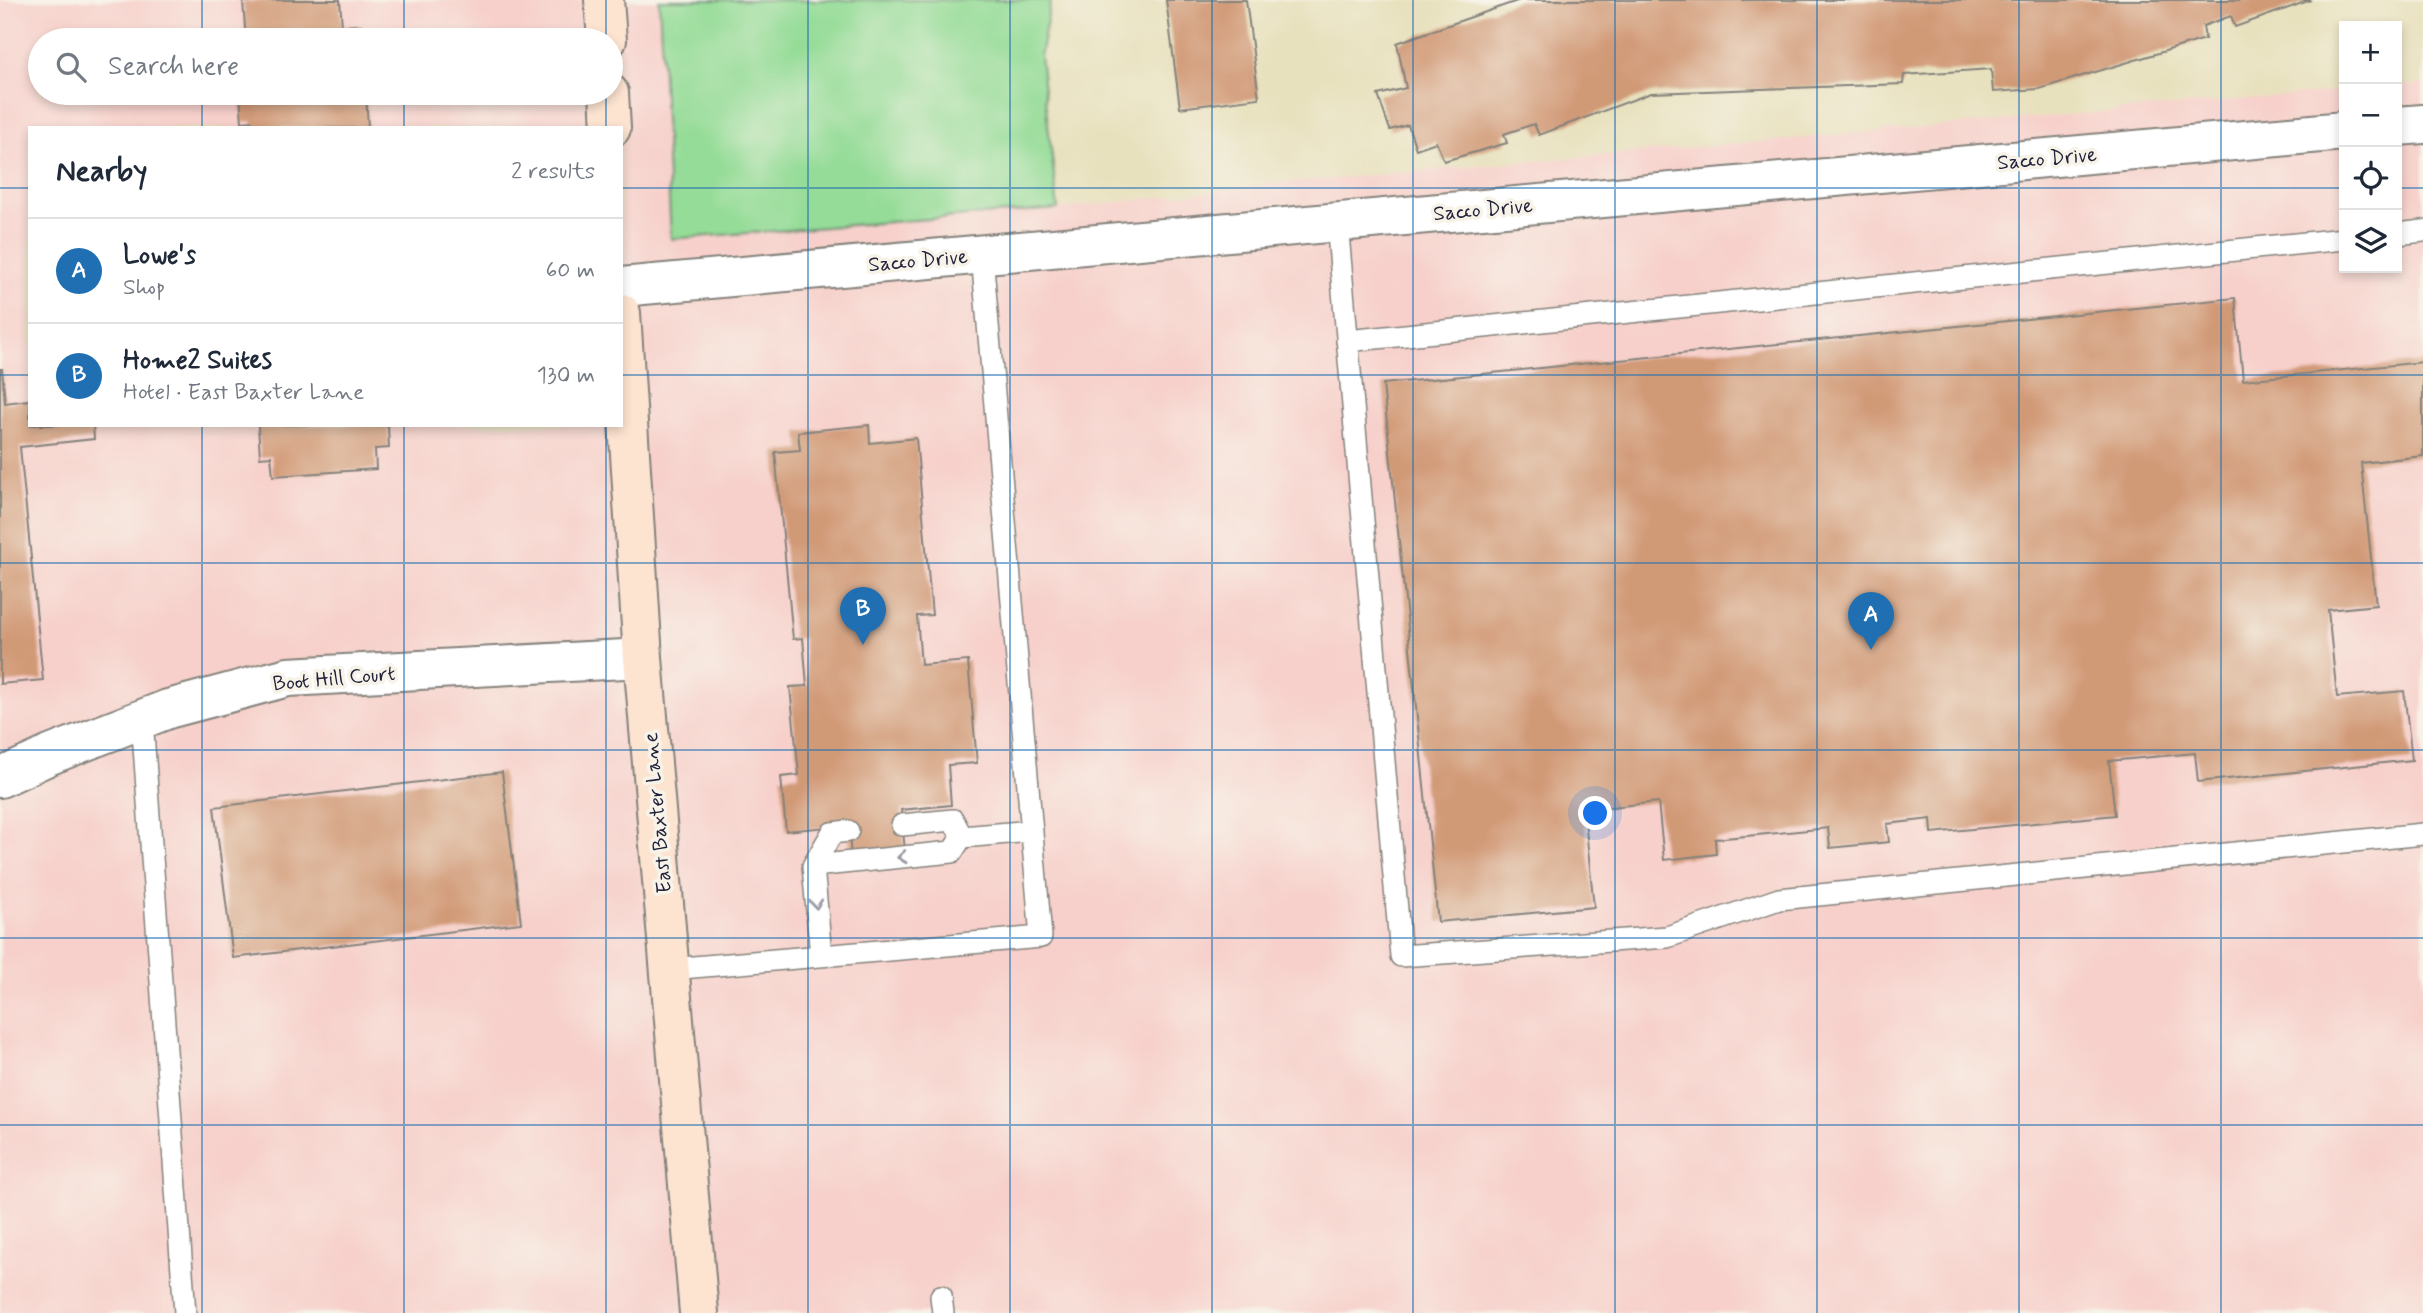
<!DOCTYPE html>
<html lang="en">
<head>
<meta charset="utf-8">
<style>
  :root { --surface:#fff; --page:#f6f6f7; --text:#1f2937; --muted:#747a83; --line:#e0e1e3; --accent:#1f6fb2 }
  body { margin:0; font-family:Mynerve,sans-serif; background:var(--page); color:var(--text) }
  .controls { position:absolute; right:21px; top:21px; display:grid; overflow:hidden; border-radius:0px; box-shadow:0 4px 10px #0003 }
  .controls button { width:63px; height:63px; display:grid; place-items:center; padding:0; border:0; border-bottom:2px solid var(--line); background:var(--surface); color:var(--text); font:35px sans-serif }
  .you { position:absolute; left:1596px; top:814px; width:24px; height:24px; margin:-18px; border:5px solid #fff; border-radius:50%; background:#1a73e8; box-shadow:0 0 0 10px #1a73e833 }
  .badge { display:grid; place-items:center; width:46px; height:46px; border-radius:50%; background:var(--accent); color:#fff; font-size:23px; font-weight:700 }
  .pin { position:absolute; translate:-50% -58px; filter:drop-shadow(0 2px 4px #0008) }
  .pin::after { content:''; position:absolute; top:37px; width:24px; height:21px; background:inherit; clip-path:polygon(0 0,100% 0,50% 100%) }
  .list { margin:0; padding:0; list-style:none }
  h2 { display:flex; justify-content:space-between; align-items:center; height:91px; margin:0; padding:0 28px; font-size:30px }
  h2 small { font-size:23px; font-weight:400; color:var(--muted) }
  .list li { display:grid; grid-template-columns:46px 1fr auto; gap:21px; align-items:center; box-sizing:border-box; height:105px; padding:0 28px; border-top:2px solid var(--line) }
  .list b { display:block; font-size:26px; white-space:nowrap }
  .list p { margin:0; font-size:23px; white-space:nowrap; color:var(--muted) }
  .list em { font-size:23px; font-style:normal; color:var(--muted) }
  .icon { flex:none; width:38px; height:38px; fill:none; stroke:currentColor; stroke-width:2; stroke-linecap:round; stroke-linejoin:round }
  .map { position:relative; flex:none; width:2423px; height:1313px; overflow:hidden }
  .search { position:absolute; background:var(--surface); box-shadow:0 4px 10px #0003; left:28px; top:28px; width:595px; height:77px; display:flex; align-items:center; gap:18px; box-sizing:border-box; padding:0 24px; border-radius:38px; color:var(--muted); font-size:26px }
  .panel { position:absolute; background:var(--surface); box-shadow:0 4px 10px #0003; left:28px; top:126px; width:595px; height:301px; border-radius:0px }
  .map>svg:first-child { display:block }
</style>
</head>
<body>
<div class="map">
<svg width="2423" height="1313" viewBox="0 0 2423 1313">
  <rect width="100%" height="100%" fill="#f7f3e8"/>
  <filter id="ink" filterUnits="userSpaceOnUse"><feTurbulence type="fractalNoise" baseFrequency=".0143" numOctaves="2"/><feDisplacementMap in="SourceGraphic" scale="14" xChannelSelector="R" yChannelSelector="G"/><feConvolveMatrix kernelMatrix="1 2 1 2 8 2 1 2 1" color-interpolation-filters="sRGB"/></filter>
  <filter id="wash" filterUnits="userSpaceOnUse"><feTurbulence type="fractalNoise" baseFrequency=".00686" numOctaves="4" result="noise"/><feDisplacementMap in="SourceGraphic" scale="28" xChannelSelector="R" yChannelSelector="G"/><feGaussianBlur stdDeviation="1.57" result="paint"/><feColorMatrix in="noise" values="0 0 0 0 0 0 0 0 0 0 0 0 0 0 0 0 0 1.4 0 .05"/><feComposite in="paint" operator="in"/></filter>
  <g filter="url(#wash)">
    <rect width="100%" height="100%" fill="#e8e1be"/>
    <path fill="#f7d0cb" fill-rule="evenodd" d="M0 0H659L672 239 1058 209 1283 183 2344 91V268H2397V87L2423 84V1313H0ZM40 40H611V93H40ZM30 128H621V425H30Z"/>
    <path fill="#94dc97" stroke="#5b7f69" stroke-width="2" d="M659 0H1051L1040 56 1058 209 671 239Z"/>
    <g id="blocks">
      <path fill="#d19a77" d="M278 0H340L342 26 361 25 362 40H246L243 2Z
        M1166 0H1246L1259 98 1180 108Z
        M1520 0H2311L2235 27 2231 16 2203 26 2205 39 2039 89 1993 92 1991 69 1904 75 1903 84 1651 93 1539 135 1534 124 1504 134 1507 143 1444 161 1436 142 1416 149 1408 125 1390 130 1378 95 1406 88 1397 43Z
        M240 93H366L368 128H253L252 121 242 122Z
        M2235 298 2243 380 2423 362V456L2361 463 2376 605 2328 610 2337 697 2404 691 2412 760 2198 782 2195 753 2109 761 2115 815 1932 833 1931 819 1887 824 1889 842 1830 848 1828 828 1715 839 1716 854 1664 860 1658 802 1584 810 1594 907 1438 922 1383 384Z
        M0 369H2L5 403 30 400V425H93L94 439 20 447 43 680 0 684Z
        M258 425H388L389 448 375 449 376 469 273 476 271 456 260 457Z
        M869 425 870 443 916 438 932 615 917 616 921 665 968 661 977 763 948 765 951 805 901 810 905 851 851 856 848 825 786 831 781 777 799 775 790 687 807 686 803 638 793 639 775 452 800 450 798 432Z
        M502 772 521 923 233 958 214 807Z"/>
    </g>
  </g>
  <g filter="url(#ink)">
    <use href="#blocks" fill-opacity="0" stroke="#85827c" stroke-width="2"/>
    <g fill="none" stroke-linecap="round" stroke-linejoin="round">
      <defs>
        <path id="lane" d="M1337 222 1401 956 1667 937 1779 899 2423 834
          M2397 234 2423 231
          M1347 341 2344 239
          M142 719 185 1313
          M902 825 953 820 962 837 1032 831
          M813 866 952 852 962 837
          M821 956 813 866 832 833 848 831
          M670 969 1041 937 982 255
          M941 1296 943 1313"/>
        <path id="street" d="M2397 126 2423 124
          M621 287 2344 131
          M0 778 50 755 168 709 288 677 643 658"/>
        <path id="secondary" d="M604 0 607 40
          M609 93 611 128
          M621 313 643 658 699 1313"/>
      </defs>
      <use href="#lane" stroke="#85827c" stroke-width="24"/>
      <use href="#street" stroke="#85827c" stroke-width="42"/>
      <use href="#secondary" stroke="#85827c" stroke-width="42"/>
      <use href="#lane" stroke="#fff" stroke-width="21"/>
      <use href="#street" stroke="#fff" stroke-width="38"/>
      <use href="#secondary" stroke="#fde4d1" stroke-width="38"/>
    </g>
    <defs><path id="oneway-chevron" d="M-2-3.5L2.5 0L-2 3.5" fill="none" stroke-width="1.6" stroke-linecap="round" stroke-linejoin="round" transform="scale(1.75)"/></defs>
    <g stroke="#9c9ca7">
      <use href="#oneway-chevron" transform="translate(902 857) rotate(174)"/>
      <use href="#oneway-chevron" transform="translate(816 904) rotate(85)"/>
    </g>
  </g>
  <path fill="none" stroke="#1f6fb2" stroke-width="2" stroke-opacity="0.55" d="M202 0V40M404 0V40M606 0V40M808 0V1313M1010 0V1313M1212 0V1313M1413 0V1313M1615 0V1313M1817 0V1313M2019 0V1313M2221 0V1313M202 93V128M404 93V128M606 93V128M0 188H30M621 188H2344M2397 188H2423M0 375H30M621 375H2423M202 425V1313M404 425V1313M606 425V1313M0 563H2423M0 750H2423M0 938H2423M0 1125H2423"/>
  <g text-anchor="middle" stroke-width="7" stroke-linejoin="round" paint-order="stroke">
    <g font-size="21" fill="#22223b" stroke="#f7f3e8">
      <text transform="translate(2047 158) rotate(-5)" y="7">Sacco Drive</text>
      <text transform="translate(1483 209) rotate(-5)" y="7">Sacco Drive</text>
      <text transform="translate(918 260) rotate(-5)" y="7">Sacco Drive</text>
      <text transform="translate(334 678) rotate(-5)" y="7">Boot Hill Court</text>
      <text transform="translate(657 813) rotate(-95)" y="7">East Baxter Lane</text>
    </g>
  </g>
</svg>
<div class="controls">
<button>+</button>
<button>−</button>
<button><svg class="icon" aria-label="locate" viewBox="0 0 24 24"><circle cx="12" cy="12" r="6"/><path d="M12 2v4M12 18v4M2 12h4M18 12h4"/></svg></button>
<button><svg class="icon" aria-label="layers" viewBox="0 0 24 24"><path d="M12 4l9 5-9 5-9-5zM3 14l9 5 9-5"/></svg></button>
</div>
<div class="you"></div>
<div class="pin badge" style="left:1871px;top:650px">A</div>
<div class="pin badge" style="left:863px;top:645px">B</div>
<div class="search"><svg class="icon" aria-label="search" viewBox="0 0 24 24"><circle cx="10" cy="10" r="6"/><path d="M15 15l6 6"/></svg>Search here</div>
<section class="panel">
<h2>Nearby<small>2 results</small></h2>
<ul class="list">
<li><span class="badge">A</span><div><b>Lowe's</b><p>Shop</p></div><em>60 m</em></li>
<li><span class="badge">B</span><div><b>Home2 Suites</b><p>Hotel · East Baxter Lane</p></div><em>130 m</em></li>
</ul>
</section>
</div>
</body>
</html>
